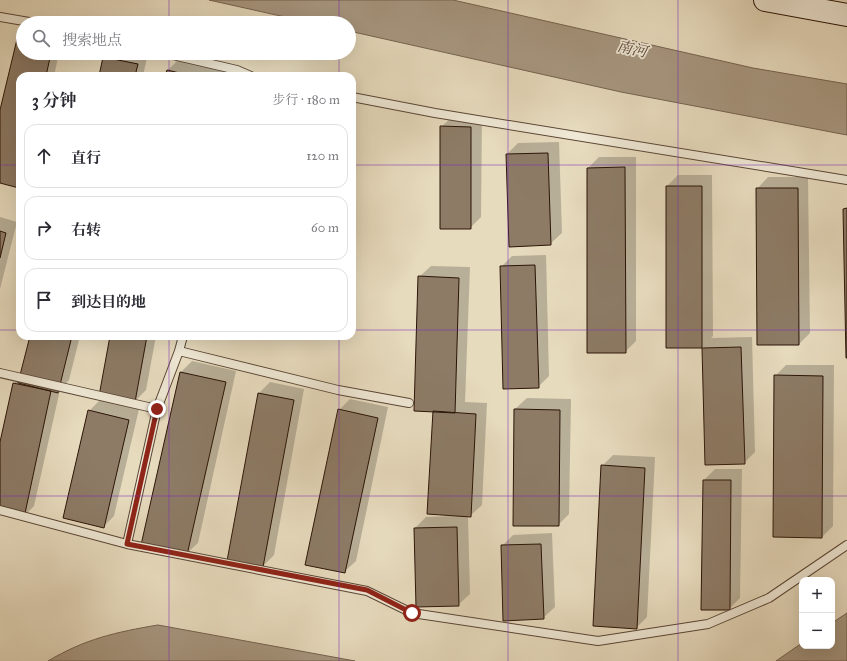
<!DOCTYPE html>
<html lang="zh">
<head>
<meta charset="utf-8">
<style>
  :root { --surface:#fff; --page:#f7f7f7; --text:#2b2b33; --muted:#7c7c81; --line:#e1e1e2 }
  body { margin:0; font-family:"IM FELL Great Primer","Noto Serif SC",serif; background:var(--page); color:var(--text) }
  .controls { position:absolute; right:12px; bottom:12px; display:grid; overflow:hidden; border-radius:8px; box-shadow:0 4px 16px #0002 }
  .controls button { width:36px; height:36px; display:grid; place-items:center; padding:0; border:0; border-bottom:1px solid var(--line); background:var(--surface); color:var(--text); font:20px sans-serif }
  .stop { position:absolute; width:12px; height:12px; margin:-9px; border:3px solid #8f2418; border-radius:50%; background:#fff }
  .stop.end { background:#8f2418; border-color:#fff; box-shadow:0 1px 4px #0008 }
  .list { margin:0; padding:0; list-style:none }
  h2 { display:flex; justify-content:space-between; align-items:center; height:52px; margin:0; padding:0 16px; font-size:17px }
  h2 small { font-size:13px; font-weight:400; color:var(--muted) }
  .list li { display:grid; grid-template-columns:26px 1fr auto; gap:12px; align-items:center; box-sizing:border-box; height:64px; margin:0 8px 8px; padding:0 8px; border:1px solid var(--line); border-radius:12px }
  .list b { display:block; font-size:15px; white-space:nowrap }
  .list em { font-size:13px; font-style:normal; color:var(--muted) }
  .icon { flex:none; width:22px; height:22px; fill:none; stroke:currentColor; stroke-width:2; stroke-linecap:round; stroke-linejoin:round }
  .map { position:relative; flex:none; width:847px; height:661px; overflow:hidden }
  .search { position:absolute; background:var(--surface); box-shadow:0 4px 16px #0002; left:16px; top:16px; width:340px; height:44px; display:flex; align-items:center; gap:10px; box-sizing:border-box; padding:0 14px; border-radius:22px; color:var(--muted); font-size:15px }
  .panel { position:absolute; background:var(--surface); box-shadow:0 4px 16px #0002; left:16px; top:72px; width:340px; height:268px; border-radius:12px }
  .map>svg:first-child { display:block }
</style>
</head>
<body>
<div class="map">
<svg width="847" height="661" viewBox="0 0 847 661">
  <rect width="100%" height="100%" fill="#e7dbbe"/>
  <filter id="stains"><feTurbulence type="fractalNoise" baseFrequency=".005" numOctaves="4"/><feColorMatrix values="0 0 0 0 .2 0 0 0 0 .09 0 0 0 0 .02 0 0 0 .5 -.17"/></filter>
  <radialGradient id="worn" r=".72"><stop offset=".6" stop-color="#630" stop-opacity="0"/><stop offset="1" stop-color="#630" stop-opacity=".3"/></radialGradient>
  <path fill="#a79780" stroke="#756350" d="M209 0H453L753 68 847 84V135L621 92 349 31V23H312Z
    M847 613V661H776L802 643V646H832V623Z
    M158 625 355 661H48C85 639 116 632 158 625Z"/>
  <path fill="#0003" d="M23 31V53H59L54 76H20L19 187 0 182V115L19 36Z
    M109 53H148L143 76H100L104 58Z
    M179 59 223 71 222 76H166L168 70Z
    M453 116H482L481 217 470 228 441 127Z
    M559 142 562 233 550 244 507 154 518 143Z
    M599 157H636V341L625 352H588V168Z
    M678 175H712L713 336 711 338 752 337 755 452 744 463 703 349 704 347H667V186Z
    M768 177H808L810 333 799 344 757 189Z
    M0 217 17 222 0 289Z
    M546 255 549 376 538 387 501 267 512 256Z
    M431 266 470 267 465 402 487 403 482 505 470 516H468L470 594 458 605 415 528 426 517 455 516 434 411 419 277Z
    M31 336H80L69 380 60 390 34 506 23 517 0 447 14 383 21 376Z
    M111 336H156L146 390 135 401Z
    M192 361 236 371 198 543 186 554 181 372Z
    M786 365H834L833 526 822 537 775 376Z
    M270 382 304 389 274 555 263 566 259 393Z
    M527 398 571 399 569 514 558 525 515 409Z
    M350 399 388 407 356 561 344 572 339 410Z
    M100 400 139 409 114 516 103 527 89 411Z
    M613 455 655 457 647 617 636 628 602 466Z
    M715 469H742L740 598 729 609 704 480Z
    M552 533 555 607 543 618 502 546 513 535Z"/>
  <path fill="#8d7b66" stroke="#2b1407" d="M18 35 23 36V53H51L46 76H20L19 188 0 183V110Z
    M103 57 138 64 135 76H99Z
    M167 70 192 76H165Z
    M440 126 471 127V229H440Z
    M548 153 551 245 509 247 506 154Z
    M625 167 626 353H587V168Z
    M666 186H702V348H666Z
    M756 188H798L799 345H757Z
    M847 208V358H846L843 209Z
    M0 231 6 233 0 258Z
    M535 265 539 388 503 389 500 266Z
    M418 276 459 278 455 413 414 411Z
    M30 336H72L58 393 18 383Z
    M110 336H147L135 402 99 396Z
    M741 347 745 464 705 465 702 348Z
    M180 372 226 382 187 555 141 545Z
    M774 375 823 376 822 538 773 537Z
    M13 383 51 391 24 518 0 513V442Z
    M258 393 294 400 263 567 227 561Z
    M338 409 378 418 345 573 305 565Z
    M514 409 560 410 559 526H513Z
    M88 410 129 420 104 528 63 518Z
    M433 411 476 414 471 517 427 514Z
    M601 465 645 468 637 629 593 626Z
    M703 480H731L730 610H701Z
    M457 527 459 606 416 607 414 528Z
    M541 544 544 619 503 621 501 545Z"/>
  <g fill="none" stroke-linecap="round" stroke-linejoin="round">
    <defs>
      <path id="lane" d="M0 17 35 23
        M164 53 237 70 251 76
        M352 97 435 113 847 180
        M179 351 338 390 409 403
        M0 373 157 409
        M0 510 127 544 367 591 412 613 598 641 708 624 769 598 847 545
        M127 544 157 409 179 351 183 336"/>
      <path id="secondary" d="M765 0 847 15"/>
    </defs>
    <use href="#lane" stroke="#5a4635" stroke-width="10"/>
    <use href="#secondary" stroke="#2b1407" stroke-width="24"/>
    <use href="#lane" stroke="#efe8d5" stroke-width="8"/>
    <use href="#secondary" stroke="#efe8d5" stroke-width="22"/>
  </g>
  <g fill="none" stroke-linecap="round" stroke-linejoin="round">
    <path stroke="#8f2418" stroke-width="5" d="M157 409 127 544 367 590 412 613"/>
  </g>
  <path fill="none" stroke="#7b2cbf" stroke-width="1" stroke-opacity="0.55" d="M169 0V23M339 0V23M508 0V661M678 0V661M169 53V76M339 53V76M0 165H20M352 165H847M0 330H20M352 330H847M169 336V661M339 336V661M0 496H847"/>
  <g text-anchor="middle" stroke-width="3.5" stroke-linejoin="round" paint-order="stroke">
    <g font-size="15" font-style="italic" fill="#5d4837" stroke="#efe8d5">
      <text transform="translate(632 49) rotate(13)" y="5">南河</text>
    </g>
  </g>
  <rect width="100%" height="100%" filter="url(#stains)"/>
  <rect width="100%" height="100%" fill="url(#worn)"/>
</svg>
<div class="controls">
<button>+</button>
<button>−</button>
</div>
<div class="stop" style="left:412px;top:613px"></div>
<div class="stop end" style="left:157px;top:409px"></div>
<div class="search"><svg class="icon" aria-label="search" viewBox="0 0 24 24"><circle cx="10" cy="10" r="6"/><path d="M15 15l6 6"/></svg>搜索地点</div>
<section class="panel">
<h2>3 分钟<small>步行 · 180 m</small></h2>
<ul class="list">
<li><svg class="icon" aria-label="ahead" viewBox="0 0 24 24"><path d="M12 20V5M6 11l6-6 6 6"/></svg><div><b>直行</b></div><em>120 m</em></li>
<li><svg class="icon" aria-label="right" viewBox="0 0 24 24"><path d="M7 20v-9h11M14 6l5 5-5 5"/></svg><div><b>右转</b></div><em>60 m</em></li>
<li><svg class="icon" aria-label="arrive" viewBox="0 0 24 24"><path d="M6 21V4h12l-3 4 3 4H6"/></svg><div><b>到达目的地</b></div></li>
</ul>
</section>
</div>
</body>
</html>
